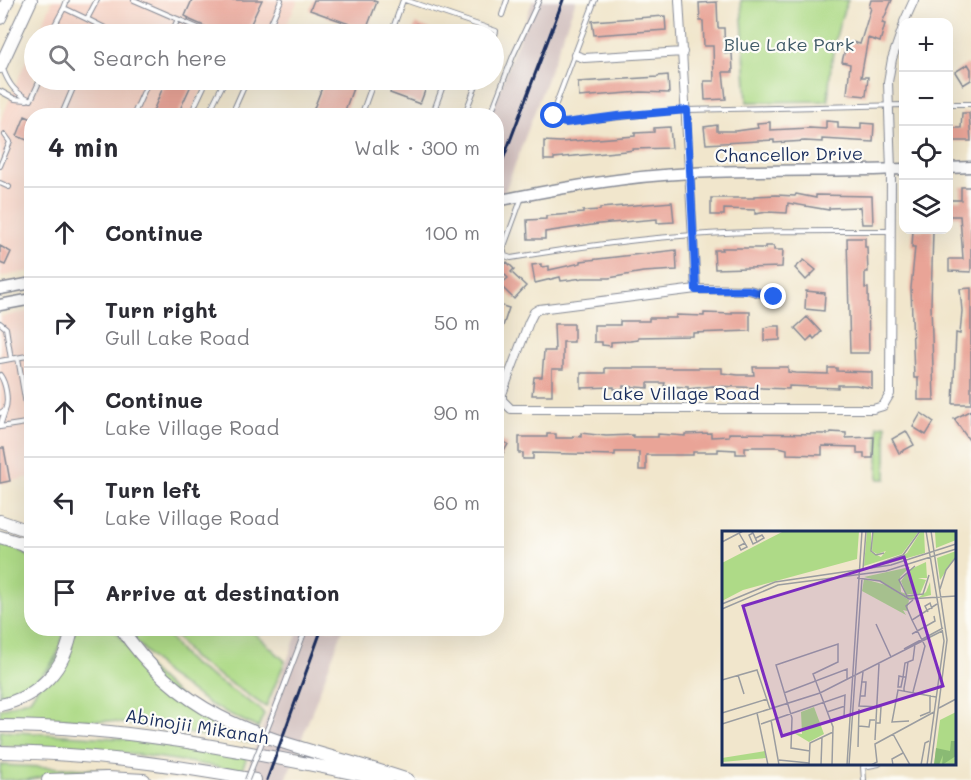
<!DOCTYPE html>
<html lang="en">
<head>
<meta charset="utf-8">
<style>
  :root { --surface:#fff; --page:#f7f7f7; --text:#2b2b33; --muted:#7c7c81; --line:#e1e1e2 }
  body { margin:0; font-family:Mali,sans-serif; background:var(--page); color:var(--text) }
  .controls { position:absolute; right:18px; top:18px; display:grid; overflow:hidden; border-radius:12px; box-shadow:0 6px 24px #0002 }
  .controls button { width:54px; height:54px; display:grid; place-items:center; padding:0; border:0; border-bottom:2px solid var(--line); background:var(--surface); color:var(--text); font:30px sans-serif }
  .stop { position:absolute; width:18px; height:18px; margin:-14px; border:4px solid #2563eb; border-radius:50%; background:#fff }
  .stop.end { background:#2563eb; border-color:#fff; box-shadow:0 2px 6px #0008 }
  .list { margin:0; padding:0; list-style:none }
  h2 { display:flex; justify-content:space-between; align-items:center; height:78px; margin:0; padding:0 24px; font-size:26px }
  h2 small { font-size:20px; font-weight:400; color:var(--muted) }
  .list li { display:grid; grid-template-columns:39px 1fr auto; gap:18px; align-items:center; box-sizing:border-box; height:90px; padding:0 24px; border-top:2px solid var(--line) }
  .list b { display:block; font-size:22px; white-space:nowrap }
  .list p { margin:0; font-size:20px; white-space:nowrap; color:var(--muted) }
  .list em { font-size:20px; font-style:normal; color:var(--muted) }
  .icon { flex:none; width:33px; height:33px; fill:none; stroke:currentColor; stroke-width:2; stroke-linecap:round; stroke-linejoin:round }
  .map { position:relative; flex:none; width:971px; height:780px; overflow:hidden }
  .search { position:absolute; background:var(--surface); box-shadow:0 6px 24px #0002; left:24px; top:24px; width:480px; height:66px; display:flex; align-items:center; gap:15px; box-sizing:border-box; padding:0 21px; border-radius:33px; color:var(--muted); font-size:22px }
  .panel { position:absolute; background:var(--surface); box-shadow:0 6px 24px #0002; left:24px; top:108px; width:480px; height:528px; border-radius:24px }
  .map>svg:first-child { display:block }
</style>
</head>
<body>
<div class="map">
<svg width="971" height="780" viewBox="0 0 971 780">
  <rect width="100%" height="100%" fill="#fdfcf7"/>
  <filter id="ink" filterUnits="userSpaceOnUse"><feTurbulence type="fractalNoise" baseFrequency=".0167" numOctaves="2"/><feDisplacementMap in="SourceGraphic" scale="12" xChannelSelector="R" yChannelSelector="G"/><feConvolveMatrix kernelMatrix="1 2 1 2 8 2 1 2 1" color-interpolation-filters="sRGB"/></filter>
  <filter id="wash" filterUnits="userSpaceOnUse"><feTurbulence type="fractalNoise" baseFrequency=".008" numOctaves="4" result="noise"/><feDisplacementMap in="SourceGraphic" scale="24" xChannelSelector="R" yChannelSelector="G"/><feGaussianBlur stdDeviation="1.35" result="paint"/><feColorMatrix in="noise" values="0 0 0 0 0 0 0 0 0 0 0 0 0 0 0 0 0 1.4 0 .05"/><feComposite in="paint" operator="in"/></filter>
  <g filter="url(#wash)">
    <rect width="100%" height="100%" fill="#f1e6cc"/>
    <path fill="#f6d2c4" d="M53 0H298L282 34H38Z
      M34 42V80H207L190 115 32 116 31 271 0 277V122Z
      M30 311 32 321 31 477 0 483V317Z"/>
    <path fill="#d1bfbe" d="M533 0H576L497 213 496 116H490Z
      M299 629H343L286 780H243Z"/>
    <path fill="#aeda87" stroke="#648472" stroke-width="1.5" d="M741 0H848C834 32 830 66 828 101L747 102Z
      M886 425V479H878V426Z
      M0 544 15 548 31 557 32 628 64 629C60 664 34 690 0 697Z
      M76 629H114C158 682 190 711 254 739L252 743 108 721 0 717V709L30 699Z
      M125 629H164L181 653 191 663 259 708 264 714 258 728 211 705 166 674Z
      M170 629H250L285 661 266 707 193 658Z
      M0 731 129 739 247 757 241 772C162 755 81 747 0 746Z
      M0 765 107 770V773L46 776 27 780H0Z"/>
    <g id="blocks">
      <path fill="#e9a497" d="M192 0H262L246 34H216L214 30 188 19 189 18 185 16Z
        M314 0H372L377 2 366 30 310 10Z
        M871 0H892L882 23 885 24 880 42 868 38 861 77H868L866 96 847 94 850 64 842 62 846 45H851L852 42 860 44 871 8 869 7Z
        M717 2 718 28H724L725 54 732 53 733 72H723L726 99 705 100 704 81H714L713 46H704L703 21H700L699 3Z
        M665 16 666 30 594 35 592 21Z
        M416 24 443 34H411Z
        M68 26 87 34H64Z
        M185 27 203 34H181Z
        M968 64 971 69V80L963 85 955 72Z
        M668 75 669 93 641 92 579 97 578 82 658 77V76Z
        M166 80H189L188 81 192 83 177 116H151Z
        M328 80H356L343 116H311L323 85 326 86Z
        M395 80H429L420 104 390 93Z
        M962 113H969L971 141H948V128H961Z
        M25 116 32 119V142L17 136Z
        M826 121 838 122V128L861 129V123L874 124 873 142 822 139V142L805 141 774 143V140L706 144 704 127 717 125V131H736L758 128 757 123 770 122V130L809 128 826 129Z
        M670 127 672 148 633 149V150L626 151 554 158V160H544V141L560 142 635 136V133L654 132V128Z
        M961 187H971V272L949 271V259H963L960 216H948V200H961Z
        M796 194 816 198V195L872 196 873 224H862L860 207 829 208V210L788 203 787 213 767 212 755 214V210L724 209V215H711V198H754V196L776 195 795 196Z
        M672 202 674 222 657 223V219L599 224 545 232V239H528L527 220 546 219V216L583 213V211L600 210V208Z
        M913 230H933L931 305 934 400H918V378H914L911 288 915 247H912Z
        M847 238H865V247H867L868 272H865V288H868L869 353H850Z
        M0 246 11 252 5 265 0 263Z
        M765 246H774V250H783L782 267 715 269 714 250H723L722 248H765Z
        M676 250 677 270 643 272 609 278H583L561 281 560 277 535 283 532 265 541 264V267L549 266V270L581 263V261Z
        M804 260 816 270 806 280 795 268Z
        M507 262 514 269 511 272 526 286 514 299 500 285 508 278 500 270Z
        M971 288V404H953L956 333 960 334 962 311 960 289Z
        M806 291 825 293 824 311 805 309Z
        M496 304 509 308 498 341H496Z
        M732 312H750V331L693 333V336L638 337V340L630 341 611 342V346L602 345V342H594V325H620V321H649V318H676V315L704 316V313L732 314Z
        M807 317 821 332 814 339 812 336 807 341 795 328Z
        M554 324H574V342H563V369H552V395H532L534 377H542L544 351H555Z
        M772 326H780V340L764 341V328Z
        M753 367H788V372L796 373 828 374V368H837V371L872 372V388L856 385H838V388L789 386V389L713 386 688 389V387L664 386 665 383H648V388L623 386V389H614V387L581 388V373H605V368H722V373L738 375H754Z
        M971 410V443L954 419Z
        M921 413 934 422 926 435 913 427Z
        M906 431 914 445 899 453 892 439Z
        M831 432 846 433V438L874 437 873 458H864V453H857V447L822 446V455L787 454V449L779 447H745V454H736V450L718 449V452H693V455H646V470H639V452H615V455L533 453V459H523V453H519V437H547V434H556V438H573V436L581 437V433L606 436 633 435V437H658V434L685 436V434L711 433V437L729 436V433L830 434Z
        M499 440 508 444 496 466V445Z
        M0 448H4L10 481 0 483Z"/>
    </g>
  </g>
  <g filter="url(#ink)">
    <use href="#blocks" fill-opacity="0" stroke="#868a95" stroke-width="1.5"/>
    <g fill="none" stroke-linecap="round" stroke-linejoin="round">
      <defs>
        <path id="lane" d="M67 0 64 8 87 19
          M97 0 87 19 111 31
          M134 0 212 34
          M405 0 496 31 494 39
          M595 0 554 109V116L558 121 565 123 687 110 904 105
          M502 15 507 0
          M50 34 64 8
          M171 34 178 19
          M266 34 281 0
          M391 34 403 0
          M3 69C9 85 15 93 31 100
          M52 80 73 88 62 114
          M458 80 475 86
          M73 88 79 86 81 80
          M0 91 15 99 27 100
          M31 100 40 80
          M948 104H971
          M133 116 149 80
          M190 116 207 80
          M207 116 225 80
          M231 116 247 80
          M361 116 374 80
          M432 116 445 80
          M464 116 478 80
          M490 116 513 56 539 0
          M0 166 10 142 5 135
          M0 183 9 187
          M522 197 503 249 505 256 511 258C571 248 632 239 693 235 758 230 825 231 890 231
          M32 253V262
          M0 323 6 328 11 359
          M18 358 29 422
          M0 361 32 355
          M0 375C6 383 9 401 5 410L0 413
          M0 426 5 411
          M0 427 32 422
          M281 694 306 628
          M864 780 863 767 879 764"/>
        <path id="street" d="M679 0 696 289 539 309 534 312 529 322 502 394V400L511 409H873L883 406 890 394 891 170 888 82 892 59 904 24
          M904 22 914 0
          M575 55 584 58 683 52
          M696 289 749 290 774 297"/>
        <path id="secondary" d="M948 168 971 167
          M496 201C561 188 627 176 692 173 763 169 833 172 904 169
          M0 289 32 283
          M0 305 32 299"/>
        <path id="primary" d="M0 18 8 0
          M0 67 31 0
          M0 521 32 532
          M0 537 20 543 32 549
          M121 628C193 736 296 742 408 780
          M0 705C39 697 66 668 72 628
          M0 726C132 726 258 754 387 780
          M0 752C87 753 170 764 255 780
          M48 780 107 778 144 780"/>
      </defs>
      <use href="#lane" stroke="#868a95" stroke-width="6"/>
      <use href="#street" stroke="#868a95" stroke-width="10"/>
      <use href="#secondary" stroke="#868a95" stroke-width="13"/>
      <use href="#primary" stroke="#868a95" stroke-width="14"/>
      <use href="#lane" stroke="#fff" stroke-width="4"/>
      <use href="#street" stroke="#fff" stroke-width="8"/>
      <use href="#secondary" stroke="#fff" stroke-width="10"/>
      <use href="#primary" stroke="#fff" stroke-width="12"/>
      <path stroke="#1b2f5e" stroke-width="3" d="M496 178 563 0
        M267 780 322 628"/>
      <defs>
        <path id="lane-bridge" d="M247 780 281 694"/>
      </defs>
      <use href="#lane-bridge" stroke="#868a95" stroke-width="6" stroke-linecap="butt"/>
      <use href="#lane-bridge" stroke="#fff" stroke-width="4"/>
    </g>
  </g>
  <g fill="none" stroke-linecap="round" stroke-linejoin="round" filter="url(#ink)">
    <path stroke="#2563eb" stroke-width="8" d="M554 116 558 121 565 123 617 116 687 110 696 290H749L774 297"/>
  </g>
  <g text-anchor="middle" stroke-width="4.5" stroke-linejoin="round" paint-order="stroke">
    <g font-size="18" fill="#405a68" stroke="#fdfcf7">
      <text x="789" y="51">Blue Lake Park</text>
    </g>
    <g font-size="18" fill="#1b2f5e" stroke="#fdfcf7">
      <text transform="translate(789 155) rotate(-1)" y="6">Chancellor Drive</text>
      <text x="681" y="400">Lake Village Road</text>
      <text transform="translate(197 727) rotate(9)" y="6">Abinojii Mikanah</text>
    </g>
  </g>
  <g transform="translate(722 531)">
    <rect width="234" height="234" fill="#f1e6cc"/>
    <path d="M62 0H137L135 28 21 59 0 70V32ZM145 0H149V21L159 26 164 20 155 23 150 20 151 0H197L180 23 142 35ZM199 0H202L203 22 164 33 185 22ZM213 0H234V9L214 17ZM234 20V25L218 49 215 27ZM204 31 205 47H196L204 49 198 63H184L179 50 187 39ZM188 36 178 46 179 61 196 67 204 61 208 51 209 64 193 68 185 67 160 51 142 46ZM142 48 164 54 187 69 185 80 181 79 184 84 140 60ZM92 176 102 203 87 211 72 202 80 203 79 181ZM234 181V234H212L218 189ZM43 220 44 227 0 231V227Z" fill="#aeda87"/>
    <path d="M229 210H234V225L220 234 221 224 217 234H212L214 217 228 220Z" fill="#8aba74"/>
    <path fill="none" stroke="#9b9da0" stroke-width="1.5" d="M29 0 31 2 35 11 31 13 27 4 31 2M151 0 149 20 154 24 162 22M204 0 222 110 205 234M209 0 225 109 209 234M17 2 25 16 19 19 17 15 23 12M34 7 40 4 42 7 35 11M0 11 21 0M150 35 181 24 198 0M193 35 177 49 185 65 201 63 207 44M141 38 144 0M135 47 158 50 187 68 234 65M218 58 224 39 234 26M0 73 53 51 169 34 234 13M0 78 56 54 164 40 234 18M206 81 203 75 208 72 210 78M190 89 184 75 191 69M154 93 169 126M190 103 213 90 212 85M182 118 221 97M186 131 191 129 193 113M141 141 137 175 159 176 158 192H154M16 144 22 163M0 149 35 139 48 178M182 160V157L184 146 186 131 183 132 181 146 179 156H176L177 145 181 146H184M191 161 203 115 190 89 215 73M62 162 125 138V149M138 165H143L144 151H139M217 177 234 168M105 181 123 175M0 182 45 168M35 182 46 234M198 185 208 181V164M49 189 57 234M187 190 170 191 176 159 214 166M0 193 98 162 220 100M39 193 123 164 122 186 109 191M137 195 147 196 148 189H153M171 203 188 234M153 209 157 133M136 216 137 178M88 220 69 217 70 187 54 134 116 113V131L91 143 111 196 110 234M57 229 87 232M87 234 88 212 111 201M99 234 100 206M125 234 140 0M127 234 140 47M149 234 155 231 153 213 212 181M171 234 170 228 181 222M199 234 203 212 207 210"/>
    <path fill="#7b2cbf" fill-opacity="0.15" stroke="#7b2cbf" stroke-width="3" d="M182 26 221 155 60 205 21 75Z"/>
    <rect width="234" height="234" fill="none" stroke="#1b2f5e" stroke-width="3"/>
  </g>
</svg>
<div class="controls">
<button>+</button>
<button>−</button>
<button><svg class="icon" aria-label="locate" viewBox="0 0 24 24"><circle cx="12" cy="12" r="6"/><path d="M12 2v4M12 18v4M2 12h4M18 12h4"/></svg></button>
<button><svg class="icon" aria-label="layers" viewBox="0 0 24 24"><path d="M12 4l9 5-9 5-9-5zM3 14l9 5 9-5"/></svg></button>
</div>
<div class="stop" style="left:554px;top:116px"></div>
<div class="stop end" style="left:774px;top:297px"></div>
<div class="search"><svg class="icon" aria-label="search" viewBox="0 0 24 24"><circle cx="10" cy="10" r="6"/><path d="M15 15l6 6"/></svg>Search here</div>
<section class="panel">
<h2>4 min<small>Walk · 300 m</small></h2>
<ul class="list">
<li><svg class="icon" aria-label="ahead" viewBox="0 0 24 24"><path d="M12 20V5M6 11l6-6 6 6"/></svg><div><b>Continue</b></div><em>100 m</em></li>
<li><svg class="icon" aria-label="right" viewBox="0 0 24 24"><path d="M7 20v-9h11M14 6l5 5-5 5"/></svg><div><b>Turn right</b><p>Gull Lake Road</p></div><em>50 m</em></li>
<li><svg class="icon" aria-label="ahead" viewBox="0 0 24 24"><path d="M12 20V5M6 11l6-6 6 6"/></svg><div><b>Continue</b><p>Lake Village Road</p></div><em>90 m</em></li>
<li><svg class="icon" aria-label="left" viewBox="0 0 24 24"><path d="M17 20v-9H6M10 6l-5 5 5 5"/></svg><div><b>Turn left</b><p>Lake Village Road</p></div><em>60 m</em></li>
<li><svg class="icon" aria-label="arrive" viewBox="0 0 24 24"><path d="M6 21V4h12l-3 4 3 4H6"/></svg><div><b>Arrive at destination</b></div></li>
</ul>
</section>
</div>
</body>
</html>
